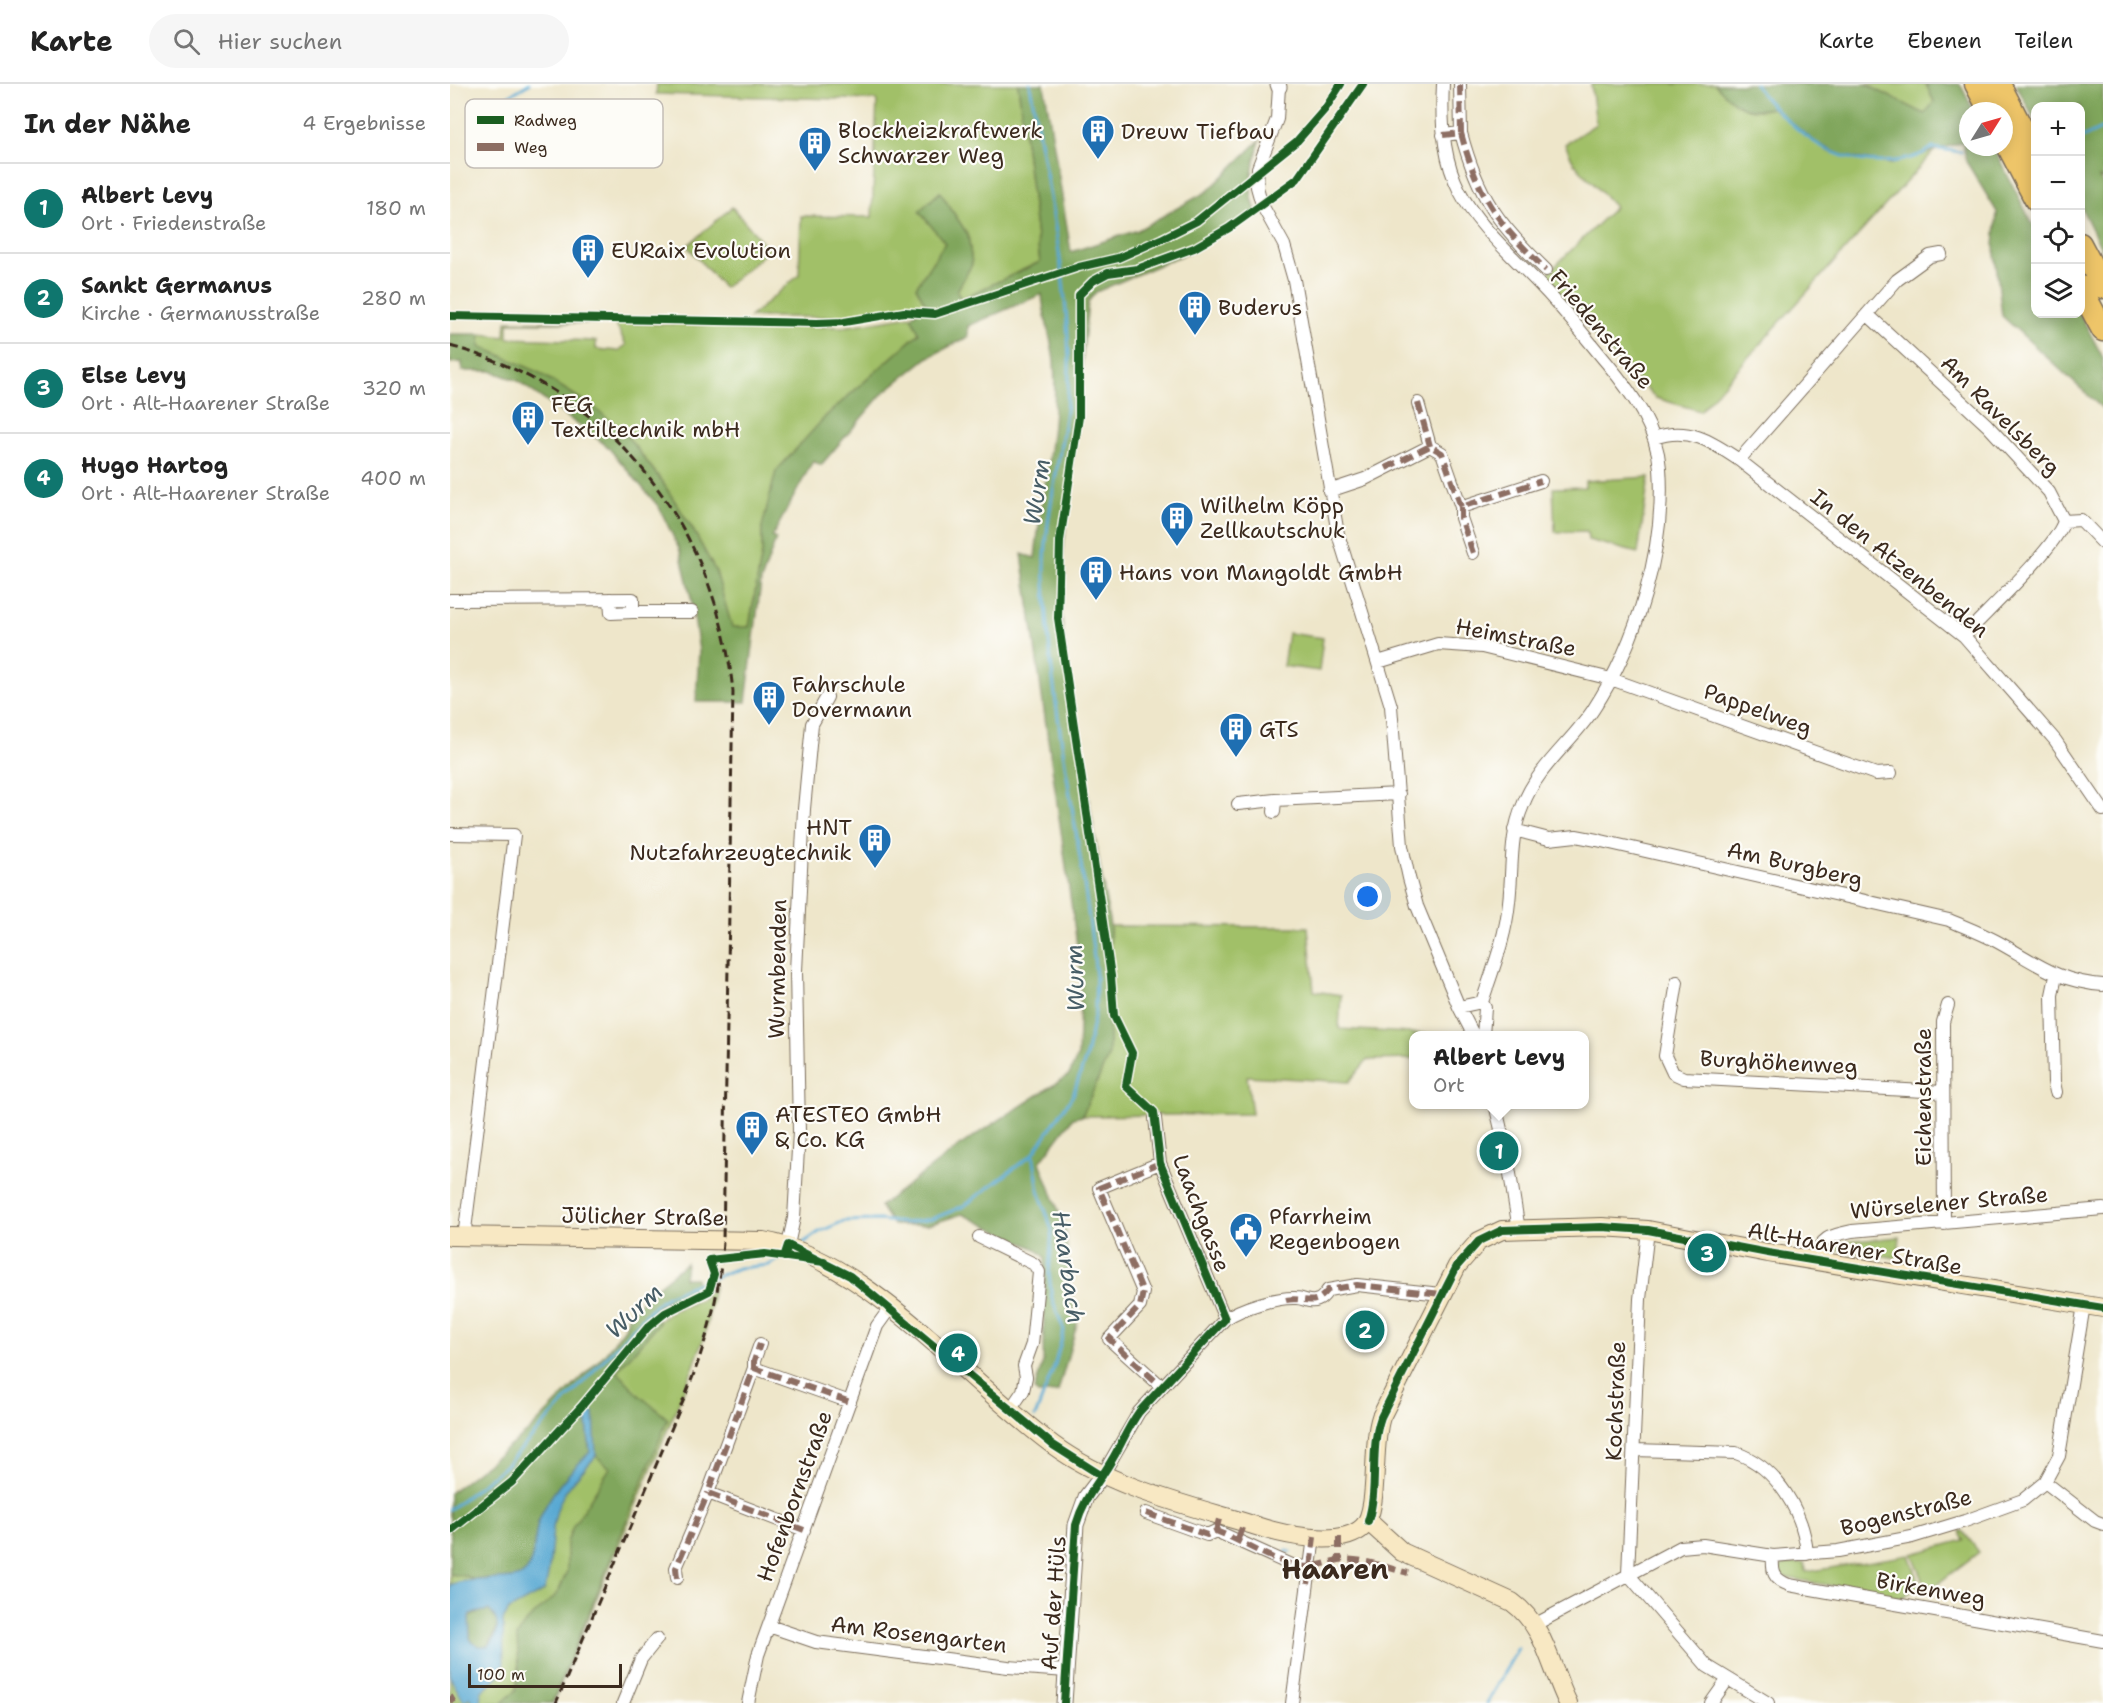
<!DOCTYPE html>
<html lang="de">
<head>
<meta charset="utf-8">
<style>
  :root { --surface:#fff; --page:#f6f6f6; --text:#222; --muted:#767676; --line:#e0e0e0; --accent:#0f766e }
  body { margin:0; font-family:"Shantell Sans",sans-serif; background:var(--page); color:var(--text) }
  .controls { position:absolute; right:18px; top:18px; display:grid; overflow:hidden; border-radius:12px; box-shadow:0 3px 15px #0003 }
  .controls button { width:54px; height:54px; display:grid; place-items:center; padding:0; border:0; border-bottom:2px solid var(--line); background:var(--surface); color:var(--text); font:30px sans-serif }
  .compass { position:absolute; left:1509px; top:18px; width:54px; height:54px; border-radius:50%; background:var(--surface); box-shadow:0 3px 15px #0003; rotate:53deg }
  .scale { position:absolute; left:18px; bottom:15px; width:154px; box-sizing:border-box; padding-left:6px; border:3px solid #3b2a1e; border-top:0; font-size:16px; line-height:21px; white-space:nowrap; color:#3b2a1e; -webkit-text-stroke:4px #fdfcf7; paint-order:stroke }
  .you { position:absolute; left:918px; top:813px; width:21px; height:21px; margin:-15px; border:4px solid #fff; border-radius:50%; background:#1a73e8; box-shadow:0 0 0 9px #1a73e833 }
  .badge { display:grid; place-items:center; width:39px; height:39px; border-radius:50%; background:var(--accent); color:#fff; font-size:20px; font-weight:700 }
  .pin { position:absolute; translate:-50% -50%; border:3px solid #fff; box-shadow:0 2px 6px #0006 }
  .popup { position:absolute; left:959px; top:947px; width:180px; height:78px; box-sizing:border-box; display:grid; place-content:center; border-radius:12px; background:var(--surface); filter:drop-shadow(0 2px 4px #0005); font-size:20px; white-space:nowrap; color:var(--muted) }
  .popup b { font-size:22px; color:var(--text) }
  .popup::after { content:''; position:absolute; left:50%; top:100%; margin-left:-12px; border:12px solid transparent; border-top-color:var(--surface) }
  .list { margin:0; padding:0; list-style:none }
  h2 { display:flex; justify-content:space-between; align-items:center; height:78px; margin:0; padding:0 24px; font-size:26px }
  h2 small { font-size:20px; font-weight:400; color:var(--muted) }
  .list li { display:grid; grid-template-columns:39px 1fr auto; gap:18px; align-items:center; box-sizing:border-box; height:90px; padding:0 24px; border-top:2px solid var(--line) }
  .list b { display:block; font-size:22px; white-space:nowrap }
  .list p { margin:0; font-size:20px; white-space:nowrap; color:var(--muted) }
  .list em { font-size:20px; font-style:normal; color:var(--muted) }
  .icon { flex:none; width:33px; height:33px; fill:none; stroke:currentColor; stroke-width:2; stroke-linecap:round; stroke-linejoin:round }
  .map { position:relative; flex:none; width:1653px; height:1619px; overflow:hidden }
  header { display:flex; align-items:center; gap:36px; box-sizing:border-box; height:84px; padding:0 30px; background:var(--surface); border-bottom:2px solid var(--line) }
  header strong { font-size:28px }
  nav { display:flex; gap:33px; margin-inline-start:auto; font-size:21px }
  .search { width:420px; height:54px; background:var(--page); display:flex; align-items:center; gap:15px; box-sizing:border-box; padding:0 21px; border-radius:33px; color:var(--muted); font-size:22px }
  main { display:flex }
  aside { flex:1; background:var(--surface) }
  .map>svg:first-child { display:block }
</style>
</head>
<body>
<header>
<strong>Karte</strong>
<div class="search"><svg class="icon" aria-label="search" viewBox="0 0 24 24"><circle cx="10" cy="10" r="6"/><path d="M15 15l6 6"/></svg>Hier suchen</div>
<nav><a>Karte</a><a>Ebenen</a><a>Teilen</a></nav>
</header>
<main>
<aside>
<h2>In der Nähe<small>4 Ergebnisse</small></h2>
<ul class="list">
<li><span class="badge">1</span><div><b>Albert Levy</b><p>Ort · Friedenstraße</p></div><em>180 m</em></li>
<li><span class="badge">2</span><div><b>Sankt Germanus</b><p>Kirche · Germanusstraße</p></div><em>280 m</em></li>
<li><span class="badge">3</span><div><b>Else Levy</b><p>Ort · Alt-Haarener Straße</p></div><em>320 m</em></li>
<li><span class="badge">4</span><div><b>Hugo Hartog</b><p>Ort · Alt-Haarener Straße</p></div><em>400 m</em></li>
</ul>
</aside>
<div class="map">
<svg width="1653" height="1619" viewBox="0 0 1653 1619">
  <rect width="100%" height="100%" fill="#fdfcf7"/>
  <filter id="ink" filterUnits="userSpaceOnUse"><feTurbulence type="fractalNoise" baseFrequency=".0167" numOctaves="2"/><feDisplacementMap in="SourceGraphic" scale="12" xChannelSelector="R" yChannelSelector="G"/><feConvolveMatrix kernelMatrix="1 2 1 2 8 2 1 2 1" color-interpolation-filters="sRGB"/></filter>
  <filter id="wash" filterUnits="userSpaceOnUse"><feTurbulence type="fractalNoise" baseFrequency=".008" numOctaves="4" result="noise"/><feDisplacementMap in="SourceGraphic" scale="24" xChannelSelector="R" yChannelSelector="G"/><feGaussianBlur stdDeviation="1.35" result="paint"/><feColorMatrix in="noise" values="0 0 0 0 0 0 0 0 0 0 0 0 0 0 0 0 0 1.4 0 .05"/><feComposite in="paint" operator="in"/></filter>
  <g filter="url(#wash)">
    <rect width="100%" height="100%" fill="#eee6ca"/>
    <path fill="#a1c068" stroke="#6e7543" stroke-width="1.5" fill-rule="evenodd" d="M207 0H568L590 178 511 215 507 207 522 180 518 151 490 109 496 159 466 203 476 220 388 233H300L349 191 351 132 422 133 427 16 206 10Z
      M1141 0H1265C1283 19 1295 31 1322 24L1379 68 1441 80 1482 66 1484 67 1250 327 1206 314 1147 255 1095 192 1165 123 1124 79 1115 60 1146 40Z
      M1415 0H1476L1484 18 1475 31Z
      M282 123 319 166 274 204 237 162Z
      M461 232 469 249 376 332 312 443V469L299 544H282L266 488 242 444 211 396 174 348 29 262 31 250 55 253 56 237 393 243ZM58 239H165L176 261 168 267 146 265V257L58 254Z
      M1199 393 1188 469 1138 456 1137 447 1105 448 1103 404 1135 403V397Z
      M838 549 873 554 869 587 833 582Z
      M660 842 858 843 864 907 891 911 889 945 997 951 964 952 963 975 917 976 899 998 797 992 802 1030 632 1032 659 970Z
      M1450 1153 1448 1174 1382 1165 1383 1161 1392 1158Z
      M264 1203 255 1250 242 1287 103 1619H0V1440L218 1229 250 1216Z
      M1510 1447H1513L1529 1468 1478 1507 1462 1470 1514 1456Z
      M1459 1471 1471 1502 1451 1514 1338 1494 1330 1491 1329 1484 1334 1480 1355 1479 1356 1488Z"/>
    <path fill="#80a65c" stroke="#5e683d" stroke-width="1.5" d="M568 0H594L621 168 688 146 758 107 810 56C804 80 795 105 807 128L744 166 646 208 638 218 612 479 611 522 616 580 660 842 659 970 632 1032 623 1034 590 1078 615 1144 620 1198 627 1240 608 1308 588 1310 584 1306 593 1278 595 1173 586 1165 512 1130 478 1141H443L430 1122 515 1058 619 991 628 971 631 890 572 470 585 474C591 409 609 344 604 278 602 255 593 233 592 210L518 242V253L477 274 432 310 371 381 363 377 322 453 326 455 311 497 296 618H246L249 567 241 514 230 467 209 423 157 362 68 297 41 287H12V278L0 279V250H31L30 262 88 288 145 324 174 348 211 396 242 444 266 488 282 543H299L312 469V443L326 387 376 332 469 249 461 232 476 220 466 203 495 159 469 127 490 108 518 151 522 180 507 207 511 215 590 178Z
      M1265 0H1415L1475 30 1484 18 1476 0H1510L1524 27H1518V63H1543L1585 145 1586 230H1630L1653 274V325L1552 232 1544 162 1547 128 1516 77 1513 58 1441 80 1393 72 1368 60 1322 24C1295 30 1283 20 1265 0Z
      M1566 0H1653V95L1649 94 1653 101V168L1631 123 1630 22H1586L1585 37Z
      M236 1179 234 1194H246L247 1204 253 1208 221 1224 217 1216 204 1227 209 1239 167 1287 189 1311 218 1335 102 1619H52L66 1606 69 1584 67 1553 74 1540 108 1509 117 1487V1458L123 1442 160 1384 146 1372 142 1337 132 1331 137 1338 140 1369C121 1388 97 1413 88 1439 84 1453 85 1483 72 1491 59 1499 36 1494 21 1495L20 1493 0 1490V1409L79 1347 154 1271 175 1244 179 1230 199 1209Z
      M34 1526H39L48 1537V1542L38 1562H28L20 1555 19 1533Z"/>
    <path fill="#58a9d3" stroke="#4a6a78" stroke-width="1.5" fill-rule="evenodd" d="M138 1328H144L146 1372C136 1384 121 1398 113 1412 97 1440 105 1477 94 1507L59 1526 53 1536 54 1587 31 1608 30 1619H24L20 1613 14 1617 0 1593V1501C20 1492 62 1498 72 1491 85 1482 84 1452 88 1439 98 1410 119 1389 140 1368L137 1338 132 1331ZM39 1526C51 1537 49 1550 39 1562H28L20 1555 19 1533 20 1530Z"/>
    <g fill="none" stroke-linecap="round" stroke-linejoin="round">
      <path stroke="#58a9d3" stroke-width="3" d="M1305 0C1316 20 1358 57 1380 67 1410 81 1455 83 1482 64L1511 68
        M51 16 79 0
        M1630 55 1653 44
        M583 1070 589 1107 602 1146 599 1190 602 1215 614 1246 605 1280 585 1333
        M349 1162 369 1148 394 1137 429 1136 455 1139 482 1135 514 1122 583 1070 623 1011 636 973 645 928 646 892C633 760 600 631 595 498 592 423 621 349 619 273 616 182 595 90 580 0
        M0 1425 54 1383 203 1223 217 1212 233 1205 289 1184 319 1181 337 1171
        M836 1467 841 1468
        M1037 1619 1068 1564"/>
    </g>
  </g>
  <g filter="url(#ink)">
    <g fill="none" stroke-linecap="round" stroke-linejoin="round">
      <defs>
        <path id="minor" d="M993 0C987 109 1023 132 1093 204 1116 228 1136 254 1157 279 1182 309 1207 344 1210 384 1216 463 1187 559 1143 626 1121 659 1088 682 1073 721 1059 753 1063 784 1059 818 1056 852 1043 885 1032 918L1035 924 1033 952
          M829 3 827 35 808 84 807 103 812 121 834 161 844 196 888 450 941 622 952 762 959 794 967 822 1009 923 1024 952
          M1011 49C1028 113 1048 140 1096 186
          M993 51 1011 49 1010 0
          M1417 230 1537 341 1599 408 1614 437C1606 464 1536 528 1514 552
          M968 319 980 362
          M1204 354C1238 342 1261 357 1289 376L1514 552 1605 656 1653 726
          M1289 376 1447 196 1480 172 1491 170
          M879 407 915 395 980 362 992 369 1011 423 1091 397
          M1011 423V434L1023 469
          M1614 437 1631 436 1653 459
          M160 515 161 529 183 528
          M0 516 183 515V528H242
          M928 578 988 560 1032 563 1161 595 1426 690 1441 689
          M825 716 949 710
          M788 720 825 716 824 728
          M1064 746 1099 755 1126 752 1147 756 1499 836C1515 843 1531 849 1546 857 1585 878 1607 898 1653 901
          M0 750 64 751 14 1154
          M1606 892 1602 911 1604 998 1606 1008
          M1227 898 1215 972 1223 989 1234 994 1493 1008
          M1009 923 1032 918
          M1045 1020 1057 1071 1069 1146
          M705 1034 710 1079 775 1235
          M710 1079 649 1104 693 1208 690 1222 659 1255 712 1303
          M1494 1140 1493 938 1498 921
          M529 1153 584 1180 589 1188 582 1260 574 1282 576 1293 573 1307 560 1326
          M338 1161 344 1134 349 1048 346 887 354 725 362 640 377 613
          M1365 1176C1369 1153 1382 1151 1402 1147L1653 1125
          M304 1284V1277L310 1260
          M1184 1366 1286 1369C1327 1383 1354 1429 1357 1470
          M652 1392 689 1328 775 1235C791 1224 826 1213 846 1214 855 1214 859 1220 868 1216 873 1214 875 1210 878 1206L907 1201 991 1210
          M1595 1398 1645 1437 1653 1440
          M696 1429 757 1451 766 1447 844 1482 860 1483
          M354 1446 258 1409 304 1284 400 1318
          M1323 1472C1322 1488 1323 1495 1339 1501L1653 1557
          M1178 1490 1190 1215 1198 1146
          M1178 1490 1257 1582 1318 1619
          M227 1494 226 1484 258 1409
          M1086 1540 1231 1463 1253 1461 1323 1472 1388 1467 1462 1453 1515 1437 1573 1416 1595 1398 1609 1372 1634 1221
          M319 1542 366 1558 558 1583 617 1587
          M173 1619 191 1575 207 1555
          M298 1619 308 1571 427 1242 440 1224
          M842 1619 864 1453
          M1261 1619 1278 1595"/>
        <path id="tertiary" d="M828 0 829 3
          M614 1619 626 1441 636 1413 652 1392"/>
        <path id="secondary" d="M0 1152 313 1157C416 1174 518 1299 603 1361 662 1404 734 1420 803 1441 830 1450 890 1465 913 1443 930 1426 921 1362 931 1333L1007 1182 1029 1157 1052 1146 1152 1143 1198 1146 1318 1169 1653 1224
          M918 1437 952 1468 1062 1518C1096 1543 1100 1583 1118 1619"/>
        <path id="motorway" d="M1526 0 1540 27
          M1549 0 1586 72
          M1554 54 1586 116
          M1630 160 1653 203
          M1630 203 1653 246"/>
      </defs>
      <use href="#minor" stroke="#7a6c5a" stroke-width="14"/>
      <use href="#tertiary" stroke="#7a6c5a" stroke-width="17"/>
      <use href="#secondary" stroke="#7a6c5a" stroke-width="20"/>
      <use href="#motorway" stroke="#7a6c5a" stroke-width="25"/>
      <use href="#minor" stroke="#fff" stroke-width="12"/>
      <use href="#tertiary" stroke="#fff" stroke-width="15"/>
      <use href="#secondary" stroke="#f8e8c3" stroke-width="18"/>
      <use href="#motorway" stroke="#eec569" stroke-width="22"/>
      <path stroke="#3b2a1e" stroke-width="3" stroke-dasharray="9 4.5" stroke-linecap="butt" d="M0 262C162 305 267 444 283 608L273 1157C270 1211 256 1260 236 1310L106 1619"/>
      <path stroke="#8d6e63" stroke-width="6" stroke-dasharray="12 6" stroke-linecap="butt" d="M1011 49C1028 113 1048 140 1096 186
        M993 51 1011 49 1010 0
        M968 319 980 362
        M936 384 980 362 992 369 1011 423 1091 397
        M1011 423V434L1023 469
        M710 1079 649 1104 693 1208 690 1222 659 1255 712 1303
        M836 1216C855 1212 863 1225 878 1206L907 1201 991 1210
        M304 1284V1277L310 1260
        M696 1429 757 1451 766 1447C792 1457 815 1473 843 1481 860 1486 873 1479 889 1476 910 1473 937 1484 958 1489
        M354 1446 258 1409 304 1284 400 1318
        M766 1447 770 1431
        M889 1453V1476
        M788 1455 794 1438
        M227 1494 226 1484 258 1409
        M858 1500 864 1453
        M0 1612 4 1619"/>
      <defs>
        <path id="cycleway" d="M0 232 367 239 394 238 454 228 485 230 629 183 668 174 711 155 747 137 847 57 875 25 891 0
          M334 1173 338 1161 400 1192 603 1361 652 1392
          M918 1437C929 1403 919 1367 931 1333L1007 1182 1029 1157 1052 1146 1152 1143 1198 1146 1318 1169 1653 1224
          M0 1447 62 1398 131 1323 198 1243 215 1229 259 1207 264 1190 259 1176 315 1170 374 1178
          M614 1619 626 1441C634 1413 649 1399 663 1374 672 1359 678 1343 689 1328L775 1235 710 1079 704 1028 676 1002 682 969 664 932 661 892 608 534 610 457 629 333V211L643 197 658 189 687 185 744 164 779 144 847 95 913 0"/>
      </defs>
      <use href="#cycleway" stroke="#fdfcf7" stroke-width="11"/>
      <use href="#cycleway" stroke="#1b5e20" stroke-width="8"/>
    </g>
  </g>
  <defs>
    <symbol id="building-pin" viewBox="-11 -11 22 30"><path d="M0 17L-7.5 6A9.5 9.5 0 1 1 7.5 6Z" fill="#1f6fb2" stroke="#fdfcf7"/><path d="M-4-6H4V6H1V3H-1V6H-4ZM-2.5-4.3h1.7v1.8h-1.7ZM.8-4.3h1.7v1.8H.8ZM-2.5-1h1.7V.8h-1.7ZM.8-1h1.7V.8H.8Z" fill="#fff"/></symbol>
    <symbol id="civic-pin" viewBox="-11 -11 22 30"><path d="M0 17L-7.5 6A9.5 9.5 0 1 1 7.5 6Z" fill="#1f6fb2" stroke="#fdfcf7"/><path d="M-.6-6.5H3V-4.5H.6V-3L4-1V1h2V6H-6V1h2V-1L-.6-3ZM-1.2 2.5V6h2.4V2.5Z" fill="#fff"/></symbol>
  </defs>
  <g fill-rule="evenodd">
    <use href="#building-pin" x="629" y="28" width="38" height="52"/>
    <use href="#building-pin" x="346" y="40" width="38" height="52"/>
    <use href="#building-pin" x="119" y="147" width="38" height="52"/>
    <use href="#building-pin" x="726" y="204" width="38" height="52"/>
    <use href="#building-pin" x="59" y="314" width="38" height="52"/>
    <use href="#building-pin" x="708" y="415" width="38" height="52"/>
    <use href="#building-pin" x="627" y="469" width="38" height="52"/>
    <use href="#building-pin" x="300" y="594" width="38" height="52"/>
    <use href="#building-pin" x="767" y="626" width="38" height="52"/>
    <use href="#building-pin" x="406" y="737" width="38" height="52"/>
    <use href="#building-pin" x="283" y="1024" width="38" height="52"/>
    <use href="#civic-pin" x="777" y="1126" width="38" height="52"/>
  </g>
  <g text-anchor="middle" stroke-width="4.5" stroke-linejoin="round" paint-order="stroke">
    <g font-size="22" fill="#3b2a1e" stroke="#fdfcf7" text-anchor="start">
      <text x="388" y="54">Blockheizkraftwerk<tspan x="388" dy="25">Schwarzer Weg</tspan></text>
      <text x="671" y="55">Dreuw Tiefbau</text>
      <text x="161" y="174">EURaix Evolution</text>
      <text x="768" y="231">Buderus</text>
      <text x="101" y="328">FEG<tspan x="101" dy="25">Textiltechnik mbH</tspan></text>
      <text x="750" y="429">Wilhelm Köpp<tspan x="750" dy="25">Zellkautschuk</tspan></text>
      <text x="669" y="496">Hans von Mangoldt GmbH</text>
      <text x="342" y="608">Fahrschule<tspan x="342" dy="25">Dovermann</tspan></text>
      <text x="809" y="653">GTS</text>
      <text x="402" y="751" text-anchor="end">HNT<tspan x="402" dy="25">Nutzfahrzeugtechnik</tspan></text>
      <text x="325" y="1038">ATESTEO GmbH<tspan x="325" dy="25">&amp; Co. KG</tspan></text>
      <text x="819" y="1140">Pfarrheim<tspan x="819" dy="25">Regenbogen</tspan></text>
    </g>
    <g font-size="22" fill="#3b2a1e" stroke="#fdfcf7">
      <text transform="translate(1152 245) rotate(50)" y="8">Friedenstraße</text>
      <text transform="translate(1551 331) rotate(45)" y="8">Am Ravelsberg</text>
      <text transform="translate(1450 479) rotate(39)" y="8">In den Atzenbenden</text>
      <text transform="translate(1066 553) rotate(11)" y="8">Heimstraße</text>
      <text transform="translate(1308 625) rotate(20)" y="8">Pappelweg</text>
      <text transform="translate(1345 780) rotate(13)" y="8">Am Burgberg</text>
      <text transform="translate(327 885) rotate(-89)" y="8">Wurmbenden</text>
      <text transform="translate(1329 978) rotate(3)" y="8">Burghöhenweg</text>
      <text transform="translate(1473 1013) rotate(-90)" y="8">Eichenstraße</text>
      <text transform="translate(1499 1118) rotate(-5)" y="8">Würselener Straße</text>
      <text transform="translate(752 1129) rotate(69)" y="8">Laachgasse</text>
      <text transform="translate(193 1132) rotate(1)" y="8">Jülicher Straße</text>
      <text transform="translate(1405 1164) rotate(10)" y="8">Alt-Haarener Straße</text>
      <text transform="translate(1165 1317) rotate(-88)" y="8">Kochstraße</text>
      <text transform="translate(344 1412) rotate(-70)" y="8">Hofenbornstraße</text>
      <text transform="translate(1456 1428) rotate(-14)" y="8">Bogenstraße</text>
      <text transform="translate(1481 1505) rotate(10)" y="8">Birkenweg</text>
      <text transform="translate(603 1519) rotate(-86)" y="8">Auf der Hüls</text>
      <text transform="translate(469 1550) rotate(7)" y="8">Am Rosengarten</text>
    </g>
    <g font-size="24" font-style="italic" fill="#475d66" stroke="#fdfcf7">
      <text transform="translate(587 408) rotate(-81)" y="8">Wurm</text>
      <text transform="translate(625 894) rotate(-92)" y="8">Wurm</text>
      <text transform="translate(618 1183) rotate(82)" y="8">Haarbach</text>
      <text transform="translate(184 1227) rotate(-43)" y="8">Wurm</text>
    </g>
    <g font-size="28" font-weight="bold" fill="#3b2a1e" stroke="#fdfcf7">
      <text x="885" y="1495">Haaren</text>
    </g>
  </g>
  <rect x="15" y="15" width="198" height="69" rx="9" fill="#fdfcf7" stroke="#c3bdb6" stroke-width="1.5"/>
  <rect x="27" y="32" width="27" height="8" fill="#1b5e20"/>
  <rect x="27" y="59" width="27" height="8" fill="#8d6e63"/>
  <g font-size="16" fill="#3b2a1e">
    <text x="64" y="42">Radweg</text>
    <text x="64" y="69">Weg</text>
  </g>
</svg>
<div class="controls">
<button>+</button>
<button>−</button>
<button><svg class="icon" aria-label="locate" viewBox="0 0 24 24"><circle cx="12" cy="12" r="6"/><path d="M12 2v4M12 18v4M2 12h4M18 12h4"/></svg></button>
<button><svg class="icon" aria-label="layers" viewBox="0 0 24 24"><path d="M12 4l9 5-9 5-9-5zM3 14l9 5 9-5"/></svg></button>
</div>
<svg class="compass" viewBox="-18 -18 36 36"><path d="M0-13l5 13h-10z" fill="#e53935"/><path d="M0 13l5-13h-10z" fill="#767676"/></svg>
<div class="scale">100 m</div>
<div class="you"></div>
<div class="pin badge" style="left:1049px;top:1067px">1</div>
<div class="popup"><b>Albert Levy</b>Ort</div>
<div class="pin badge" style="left:915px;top:1246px">2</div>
<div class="pin badge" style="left:1257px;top:1169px">3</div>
<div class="pin badge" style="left:508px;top:1269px">4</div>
</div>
</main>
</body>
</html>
